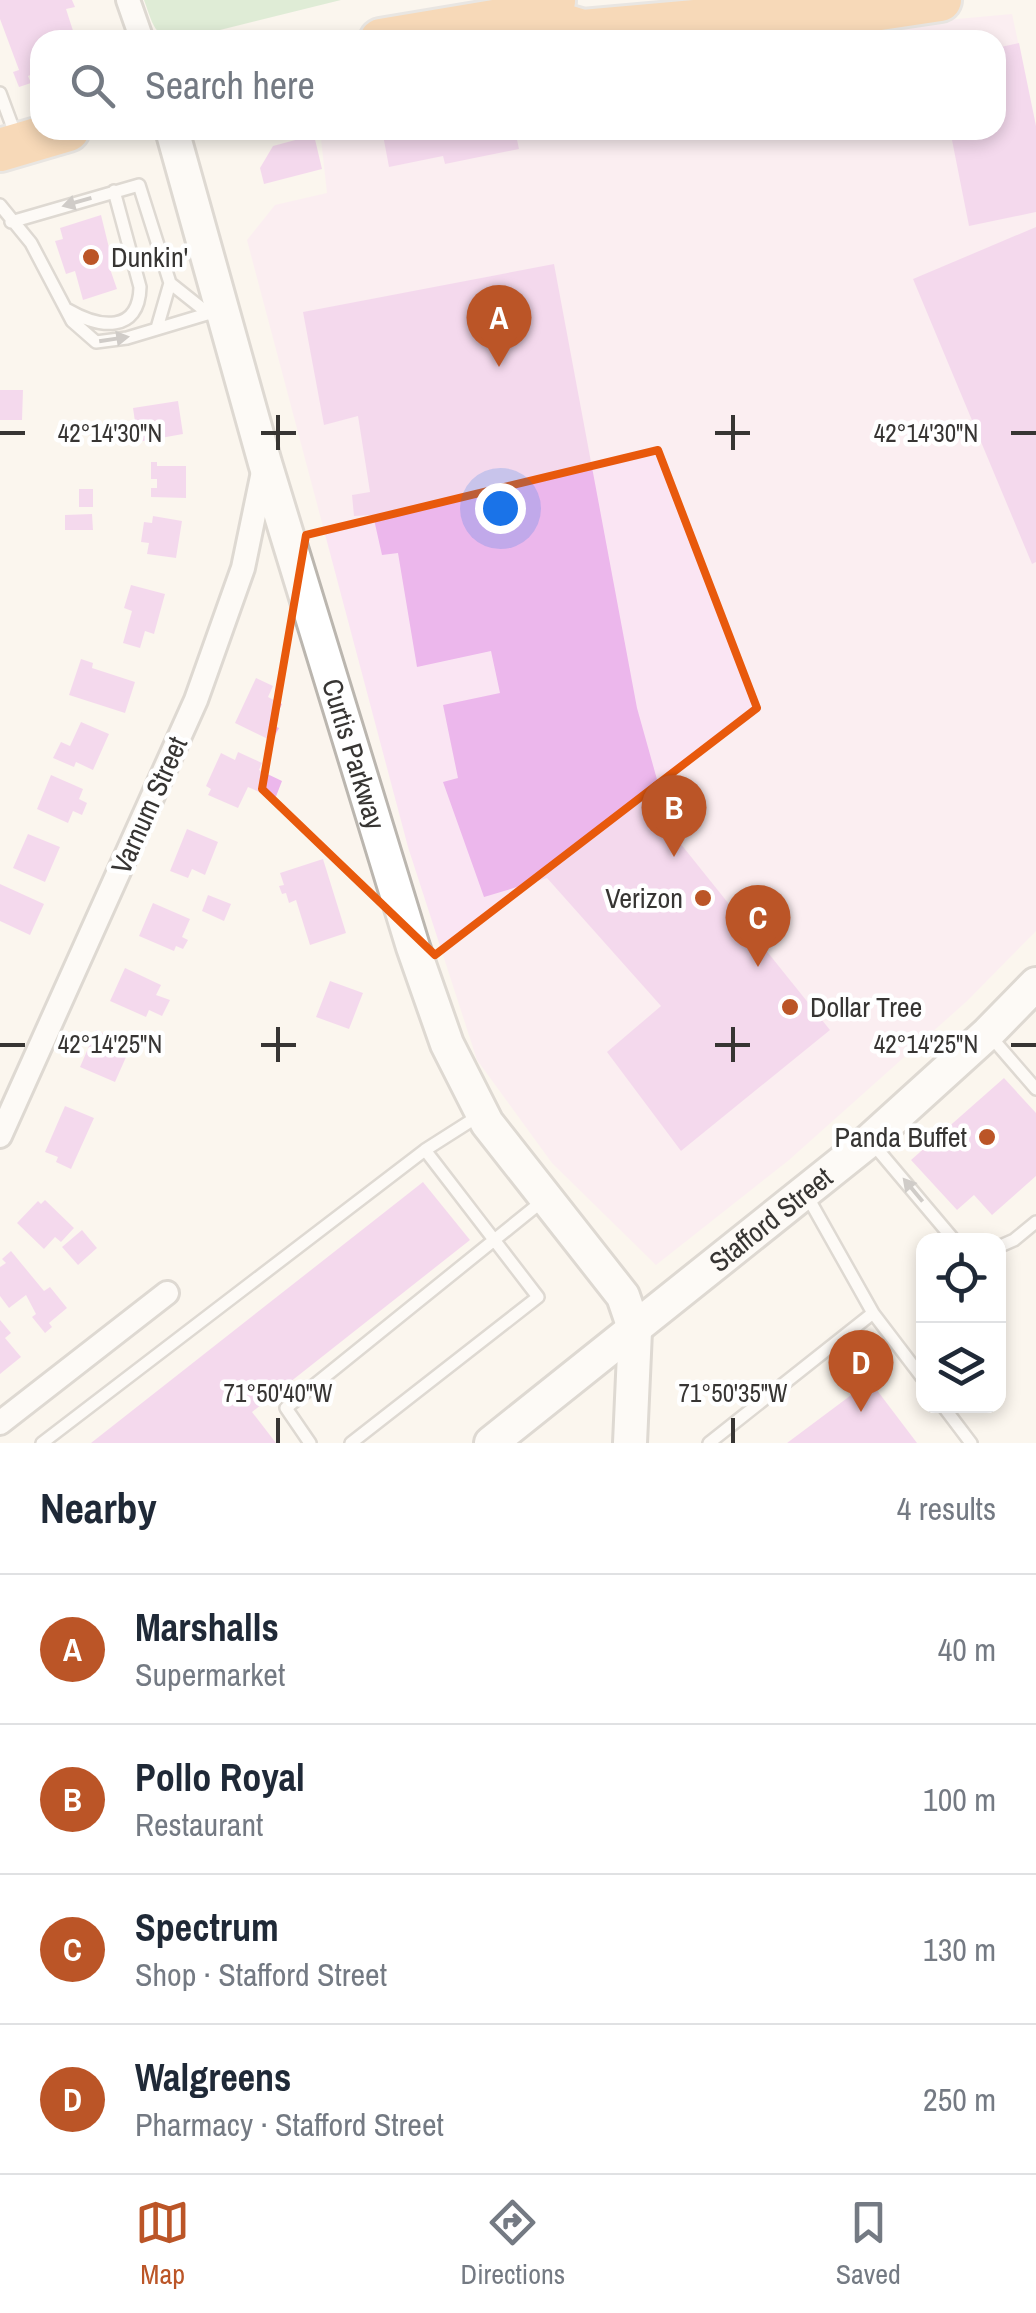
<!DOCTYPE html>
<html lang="en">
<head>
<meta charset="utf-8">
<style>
  :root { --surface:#fff; --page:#f2f2f3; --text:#1f2937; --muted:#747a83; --line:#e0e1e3; --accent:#bb5527 }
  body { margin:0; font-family:"Archivo Narrow",sans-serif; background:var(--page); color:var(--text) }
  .controls { position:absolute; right:30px; bottom:30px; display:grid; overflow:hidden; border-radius:20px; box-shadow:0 5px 15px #0003 }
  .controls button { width:90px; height:90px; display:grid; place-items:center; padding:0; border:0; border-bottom:2px solid var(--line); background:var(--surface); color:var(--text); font:50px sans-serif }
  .you { position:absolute; left:500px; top:508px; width:35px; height:35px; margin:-25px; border:8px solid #fff; border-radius:50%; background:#1a73e8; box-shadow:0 0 0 15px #1a73e833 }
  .badge { display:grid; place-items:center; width:65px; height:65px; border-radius:50%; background:var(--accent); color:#fff; font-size:32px; font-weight:700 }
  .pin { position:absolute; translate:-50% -82px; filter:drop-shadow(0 2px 5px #0008) }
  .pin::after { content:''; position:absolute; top:52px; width:35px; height:30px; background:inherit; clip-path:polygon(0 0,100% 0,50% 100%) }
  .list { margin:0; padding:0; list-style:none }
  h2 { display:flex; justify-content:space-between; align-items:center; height:130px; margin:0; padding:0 40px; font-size:42px }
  h2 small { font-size:32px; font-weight:400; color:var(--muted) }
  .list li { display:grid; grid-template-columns:65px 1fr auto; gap:30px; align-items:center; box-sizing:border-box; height:150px; padding:0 40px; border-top:2px solid var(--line) }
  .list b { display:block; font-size:38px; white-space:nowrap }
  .list p { margin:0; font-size:32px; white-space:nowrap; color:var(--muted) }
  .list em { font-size:32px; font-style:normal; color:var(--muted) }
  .icon { flex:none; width:55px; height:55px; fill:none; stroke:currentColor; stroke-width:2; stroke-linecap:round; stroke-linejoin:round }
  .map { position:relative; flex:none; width:1036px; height:1443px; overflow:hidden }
  .search { position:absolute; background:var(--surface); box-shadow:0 5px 15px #0003; left:30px; right:30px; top:30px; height:110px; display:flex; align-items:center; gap:25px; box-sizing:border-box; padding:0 35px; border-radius:30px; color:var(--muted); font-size:38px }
  .sheet { height:730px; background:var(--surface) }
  nav { display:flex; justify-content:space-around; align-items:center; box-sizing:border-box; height:140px; border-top:2px solid var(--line); background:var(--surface); font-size:28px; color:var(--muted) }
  nav a { display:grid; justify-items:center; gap:5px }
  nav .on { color:var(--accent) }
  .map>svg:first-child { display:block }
</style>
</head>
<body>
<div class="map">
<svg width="1036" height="1443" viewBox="0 0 1036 1443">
  <rect width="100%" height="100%" fill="#fbf5ee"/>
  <path fill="#fae5f3" d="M1012 14 1036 126V931L967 1001 789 1160 656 1265 552 1163 477 1060 408 847 247 240 275 205 327 193 320 130H996V40H726Z"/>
  <path fill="#bde0b9" d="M144 0H341L180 40C154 40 152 21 144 0Z"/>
  <path fill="#ecb7ec" d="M0 0H72L75 7 66 9 76 40H40V71L28 76 31 83 19 87 13 72 19 70 0 19Z
    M1019 43 1036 126V212L969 226 950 130H996V48Z
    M382 130H515L519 149 445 164 443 156 389 167Z
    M314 135 322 169 264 184 260 168 273 146Z
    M101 215 113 264 109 266 117 289 83 300 75 271 66 274 55 241 63 239 60 228Z
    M1036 227V562L1032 564 913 279Z
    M554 264 637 708 672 833 830 1030 681 1151 607 1052 661 1006 547 878 484 897 443 782 458 778 443 705 500 693 491 651 417 667 398 553 382 555 373 515 354 516 352 495 370 492 358 416 324 425 303 312Z
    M0 390H23L22 420H0Z
    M178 401 183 434 138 442 133 408Z
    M151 462H157V466H186V498L151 497V488H157V479H151Z
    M79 489H93V507H79Z
    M92 514 93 530H65V515Z
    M153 516 182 521 176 558 147 554 149 543 141 542 144 522 152 523Z
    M131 585 165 594 154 634 145 631 140 648 123 643 132 611 124 608Z
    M81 659 93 663 92 668 135 682 125 713 69 695Z
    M256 678 273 686 268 697 282 704 272 725 279 728 272 741 235 723Z
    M81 722 109 734 93 770 76 762 74 767 53 758 61 742 70 746Z
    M238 752 262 763 259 770 282 781 275 799 248 787 238 808 208 795 211 789 206 786 221 753 235 760Z
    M51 775 83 789 79 799 87 803 82 815 73 811 68 823 37 809Z
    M187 829 218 842 205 875 192 869 188 878 170 871Z
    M28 834 60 847 45 882 13 868Z
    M323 859 346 933 310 945 296 900 289 903 286 893 282 894 279 886 284 885 280 873Z
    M0 884 44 904 30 935 0 921Z
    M208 895 231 904 224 921 202 911Z
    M153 903 190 919 182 937 188 940 183 949 176 946 174 951 139 936Z
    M125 968 161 985 156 995 170 1000 162 1016 149 1010 146 1017 110 1001Z
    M330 981 363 993 349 1029 316 1017Z
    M96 1030 121 1041 123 1035 134 1039 115 1082 80 1067Z
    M1004 1078 1036 1113V1176L992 1215 974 1195 957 1210 911 1160Z
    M65 1106 94 1118 71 1169 56 1162 58 1157 45 1152Z
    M423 1182 470 1240 252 1412 276 1443H91Z
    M45 1200 74 1228 61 1242 55 1237 44 1249 17 1223 38 1201 41 1204Z
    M82 1230 97 1248 78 1265 62 1247Z
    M11 1251 44 1291 50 1287 67 1308 49 1323 52 1327 45 1333 32 1317 36 1314 26 1295 9 1308 0 1296V1267L6 1263 2 1259Z
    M0 1320 11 1333 5 1338 21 1357 0 1374Z
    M870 1381 917 1443H787Z"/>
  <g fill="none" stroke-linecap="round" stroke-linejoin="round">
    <defs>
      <path id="lane" d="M0 93 16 136
        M0 205 31 243 72 321 96 342 127 338 217 311
        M11 222 139 185 170 283 157 328
        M170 283 209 314
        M68 310C99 328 139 334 140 287L114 191
        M991 1037 1036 1089
        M873 1144 954 1240
        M425 1150 480 1115
        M998 1247 1014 1240 1036 1222
        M873 1313 924 1380
        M943 1406 971 1443
        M42 1443 425 1150 538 1297 351 1443
        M310 1443 286 1408 545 1199
        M709 1443 873 1313 806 1194"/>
      <path id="street" d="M128 0 142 40
        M0 1136 196 700 243 568 264 467
        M0 1423 167 1293"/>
      <g id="secondary">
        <path id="s1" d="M172 130 265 463 413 947 447 1044 487 1123 623 1296 635 1331 630 1443"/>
        <path id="s2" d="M491 1443 870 1140 988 1033 1036 984"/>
      </g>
      <path id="highway" d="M530 15 583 31 728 18 860 12 940 0
        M381 40 530 15 554 1
        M0 150 68 130"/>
    </defs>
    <use href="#lane" stroke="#bbb6af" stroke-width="16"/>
    <use href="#street" stroke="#bbb6af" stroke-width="28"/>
    <use href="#secondary" stroke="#bbb6af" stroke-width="38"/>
    <use href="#highway" stroke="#d3d3d2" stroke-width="48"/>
    <use href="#lane" stroke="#fff" stroke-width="11"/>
    <use href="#street" stroke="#fff" stroke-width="22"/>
    <use href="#secondary" stroke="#fff" stroke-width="32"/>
    <use href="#highway" stroke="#f2b675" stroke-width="42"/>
  </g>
  <defs><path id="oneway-solid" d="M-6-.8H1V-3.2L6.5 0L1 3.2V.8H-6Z" transform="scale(2.5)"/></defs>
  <g fill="#9b9a99">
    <use href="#oneway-solid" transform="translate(77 202) rotate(164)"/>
    <use href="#oneway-solid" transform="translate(114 339) rotate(-9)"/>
    <use href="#oneway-solid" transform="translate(913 1190) rotate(-130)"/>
  </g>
  <path d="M0 0H1036V1443H0ZM658 450 757 708 435 955 262 789 306 535Z" fill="#fbf5ee" fill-opacity=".55" fill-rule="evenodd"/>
  <path fill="none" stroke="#e8590c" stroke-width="8" stroke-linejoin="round" d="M658 450 757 708 435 955 262 789 306 535Z"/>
  <path fill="none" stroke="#373533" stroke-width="4" d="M278 415V450M733 415V450M0 433H25M261 433H296M715 433H750M1011 433H1036M278 1027V1062M733 1027V1062M0 1045H25M261 1045H296M715 1045H750M1011 1045H1036M278 1418V1443M733 1418V1443"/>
  <g fill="#bb5527" stroke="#fff" stroke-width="4">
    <circle cx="91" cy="257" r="10"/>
    <circle cx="703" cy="898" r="10"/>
    <circle cx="790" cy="1007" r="10"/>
    <circle cx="987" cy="1137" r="10"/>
  </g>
  <g text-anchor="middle" stroke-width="9" stroke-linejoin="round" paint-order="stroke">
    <g font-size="28" fill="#373533" stroke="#fff" text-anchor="start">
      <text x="111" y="267">Dunkin'</text>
      <text x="683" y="908" text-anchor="end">Verizon</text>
      <text x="810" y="1017">Dollar Tree</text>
      <text x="967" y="1147" text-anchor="end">Panda Buffet</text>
    </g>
    <g font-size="28" fill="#373533" stroke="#fff">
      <text dy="10" stroke="none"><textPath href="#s1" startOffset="650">Curtis Parkway</textPath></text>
      <text transform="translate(149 805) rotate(-66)" y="10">Varnum Street</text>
      <text dy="10" stroke="none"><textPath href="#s2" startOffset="358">Stafford Street</textPath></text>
    </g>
  </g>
  <g font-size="25" text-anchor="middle" fill="#373533" stroke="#fff" stroke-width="9" stroke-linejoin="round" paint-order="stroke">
    <text x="110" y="442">42°14'30"N</text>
    <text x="926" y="442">42°14'30"N</text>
    <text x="110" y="1053">42°14'25"N</text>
    <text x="926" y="1053">42°14'25"N</text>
    <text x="278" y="1402">71°50'40"W</text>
    <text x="733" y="1402">71°50'35"W</text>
  </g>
</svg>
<div class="controls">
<button><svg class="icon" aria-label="locate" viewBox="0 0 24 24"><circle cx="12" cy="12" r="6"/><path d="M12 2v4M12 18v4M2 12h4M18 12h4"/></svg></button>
<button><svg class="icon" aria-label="layers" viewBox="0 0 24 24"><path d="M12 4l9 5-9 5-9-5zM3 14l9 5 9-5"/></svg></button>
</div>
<div class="you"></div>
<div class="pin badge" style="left:499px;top:367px">A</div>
<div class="pin badge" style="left:674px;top:857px">B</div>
<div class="pin badge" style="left:758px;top:967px">C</div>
<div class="pin badge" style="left:861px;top:1412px">D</div>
<div class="search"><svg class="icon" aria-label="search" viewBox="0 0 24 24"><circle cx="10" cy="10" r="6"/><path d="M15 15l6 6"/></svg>Search here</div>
</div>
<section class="sheet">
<h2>Nearby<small>4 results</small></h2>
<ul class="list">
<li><span class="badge">A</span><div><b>Marshalls</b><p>Supermarket</p></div><em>40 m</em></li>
<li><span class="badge">B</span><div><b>Pollo Royal</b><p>Restaurant</p></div><em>100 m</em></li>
<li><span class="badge">C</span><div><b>Spectrum</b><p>Shop · Stafford Street</p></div><em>130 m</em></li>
<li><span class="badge">D</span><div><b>Walgreens</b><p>Pharmacy · Stafford Street</p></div><em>250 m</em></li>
</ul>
</section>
<nav>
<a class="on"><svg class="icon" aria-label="map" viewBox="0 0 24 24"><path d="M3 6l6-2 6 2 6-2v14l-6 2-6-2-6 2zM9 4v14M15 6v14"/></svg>Map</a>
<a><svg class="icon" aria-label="directions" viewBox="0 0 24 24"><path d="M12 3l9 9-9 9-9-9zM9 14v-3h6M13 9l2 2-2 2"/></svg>Directions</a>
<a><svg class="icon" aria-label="saved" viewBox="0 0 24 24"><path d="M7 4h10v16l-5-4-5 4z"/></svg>Saved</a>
</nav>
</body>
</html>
